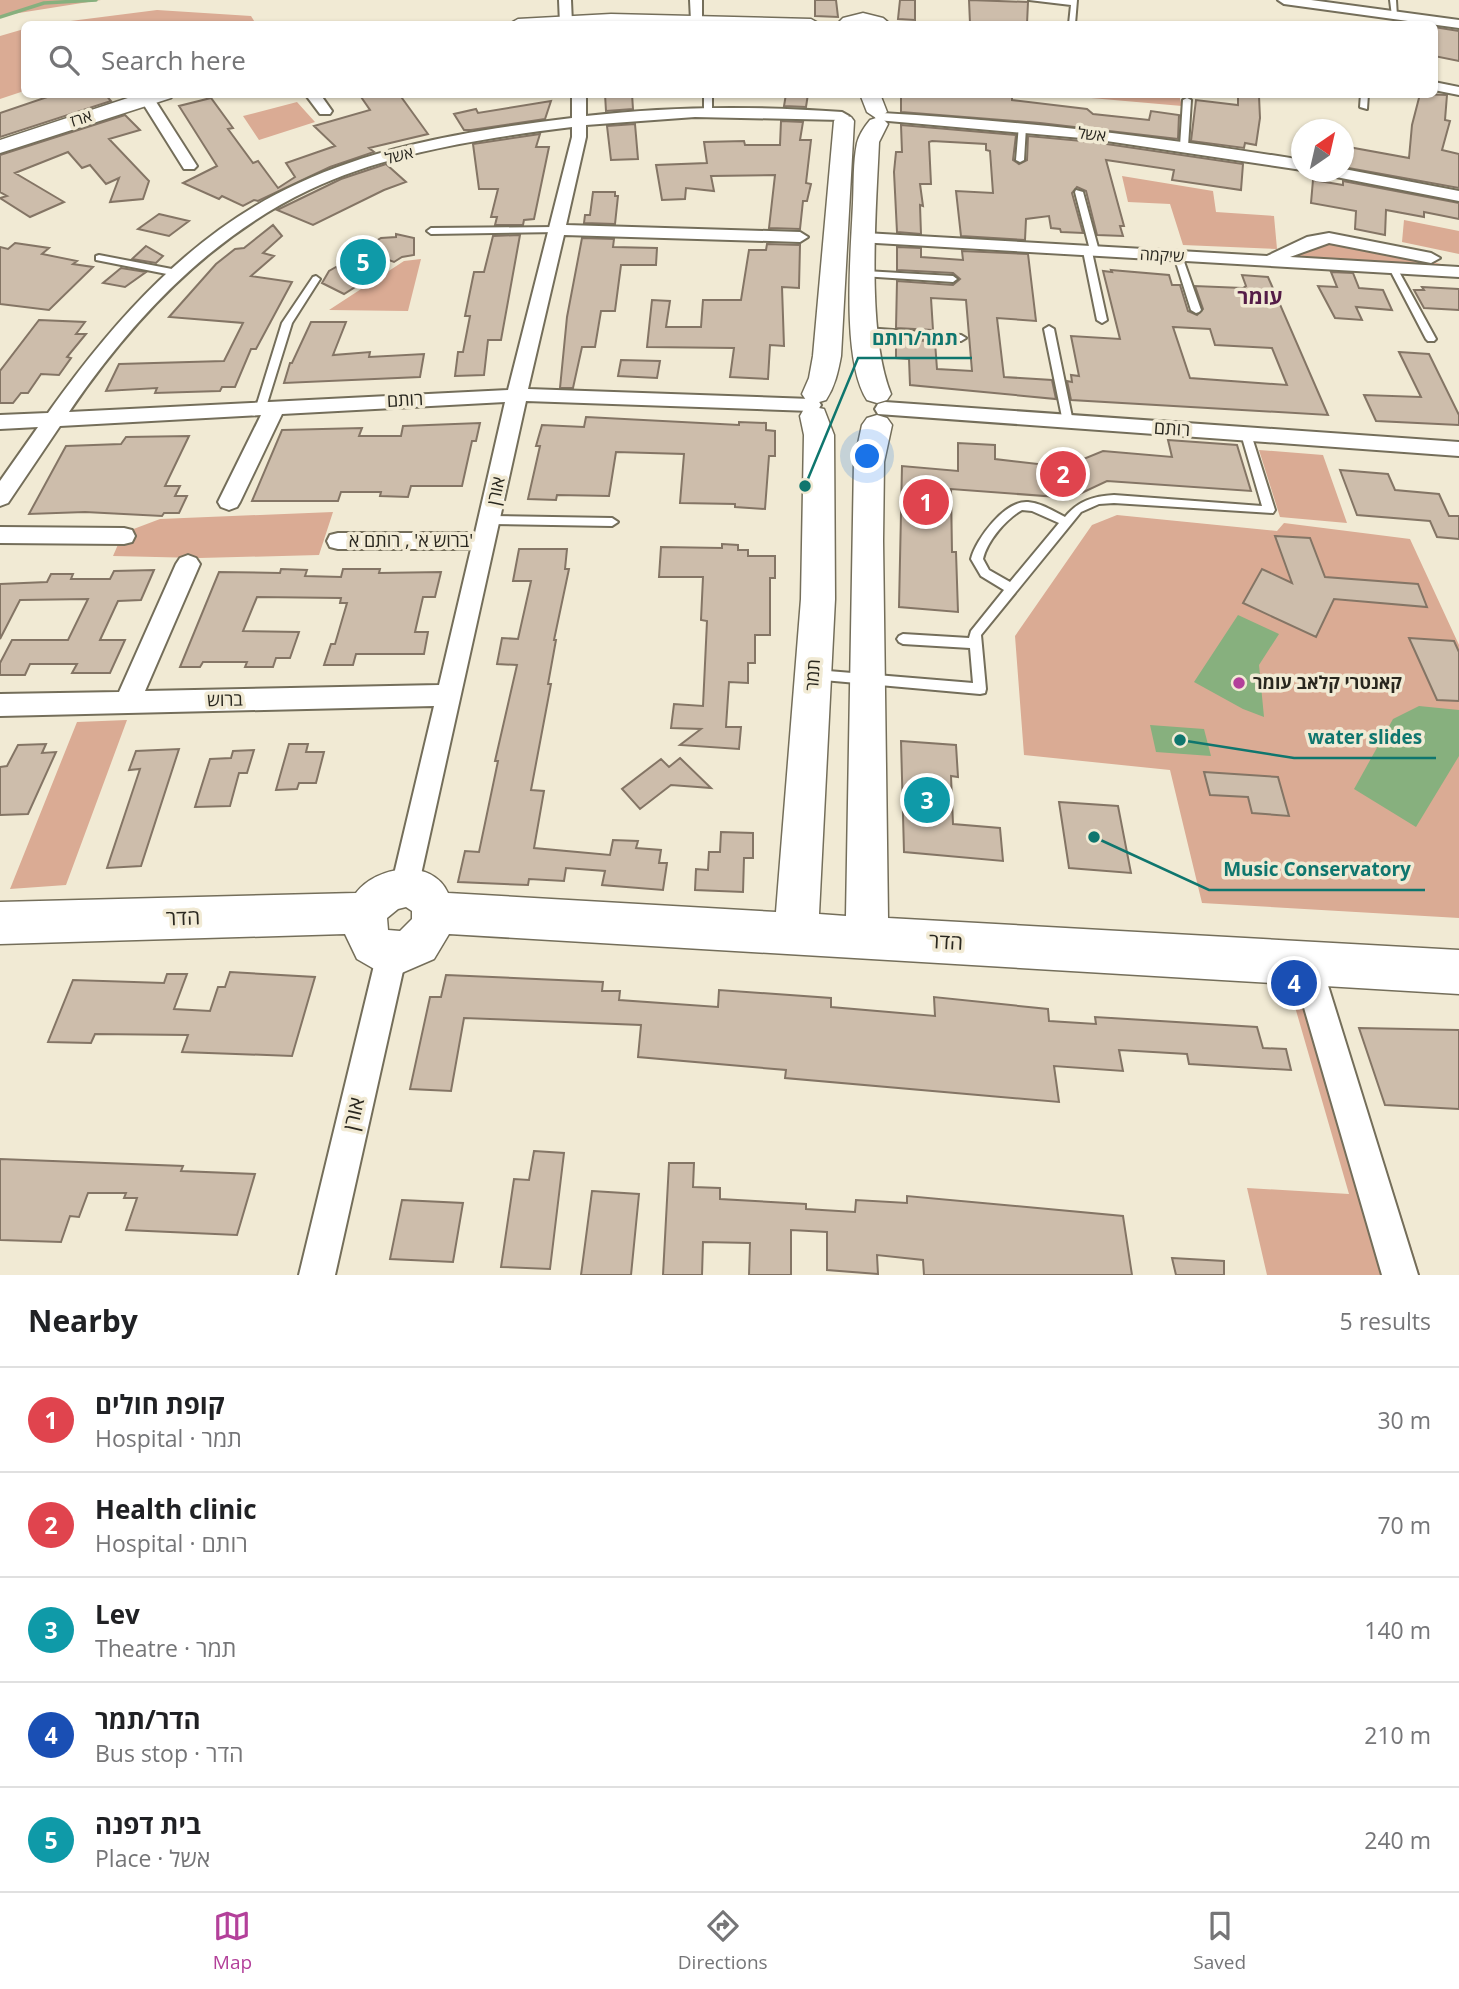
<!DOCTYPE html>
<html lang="en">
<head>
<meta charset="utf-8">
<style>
  :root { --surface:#fff; --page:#f6f6f6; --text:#202124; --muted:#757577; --line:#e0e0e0; --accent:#b3409a }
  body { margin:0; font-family:"Open Sans",Heebo,sans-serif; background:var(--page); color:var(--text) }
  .compass { position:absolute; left:1291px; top:119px; width:63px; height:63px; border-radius:50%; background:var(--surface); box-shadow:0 2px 5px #0004; rotate:34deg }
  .you { position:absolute; left:868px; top:457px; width:24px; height:24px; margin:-18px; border:5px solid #fff; border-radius:50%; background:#1a73e8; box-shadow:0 0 0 10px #1a73e833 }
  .badge { display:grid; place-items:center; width:46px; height:46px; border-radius:50%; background:var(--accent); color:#fff; font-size:23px; font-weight:700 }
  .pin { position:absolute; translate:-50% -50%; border:4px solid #fff; box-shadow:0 2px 7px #0006 }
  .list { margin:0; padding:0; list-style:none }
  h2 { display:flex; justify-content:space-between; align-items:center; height:91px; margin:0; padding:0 28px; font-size:30px }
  h2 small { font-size:23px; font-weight:400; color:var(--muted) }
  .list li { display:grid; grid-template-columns:46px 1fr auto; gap:21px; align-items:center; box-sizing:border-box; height:105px; padding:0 28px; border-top:2px solid var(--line) }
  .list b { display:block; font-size:26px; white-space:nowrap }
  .list p { margin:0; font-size:23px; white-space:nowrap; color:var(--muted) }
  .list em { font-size:23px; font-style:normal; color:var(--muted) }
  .icon { flex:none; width:38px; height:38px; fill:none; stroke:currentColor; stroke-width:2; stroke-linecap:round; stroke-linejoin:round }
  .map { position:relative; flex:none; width:1459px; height:1275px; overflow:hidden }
  .search { position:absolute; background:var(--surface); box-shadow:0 2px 5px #0004; left:21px; right:21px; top:21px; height:77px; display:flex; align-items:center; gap:18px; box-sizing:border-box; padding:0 24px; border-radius:10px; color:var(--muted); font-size:26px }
  .sheet { height:616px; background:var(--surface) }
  nav { display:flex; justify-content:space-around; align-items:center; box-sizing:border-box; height:98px; border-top:2px solid var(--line); background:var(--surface); font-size:19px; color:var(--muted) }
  nav a { display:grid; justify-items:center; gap:4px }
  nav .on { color:var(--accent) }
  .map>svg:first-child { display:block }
</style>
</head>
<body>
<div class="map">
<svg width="1459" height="1275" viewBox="0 0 1459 1275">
  <rect width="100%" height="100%" fill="#f1ead4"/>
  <path fill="#daab94" d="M0 0H101L0 16Z
    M157 10 251 16 256 24H47Z
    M24 29V91L0 99V36Z
    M1057 95H1179L1182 106Z
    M297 102 315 122 259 140 243 116Z
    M1122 176 1213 191 1216 212 1274 216 1277 249 1183 245 1170 204 1128 202Z
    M1404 220 1459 231V254L1402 242Z
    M1329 243H1349L1459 268 1289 257Z
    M421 259 408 311 329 310 404 261Z
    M1259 450 1323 455 1347 523 1280 517Z
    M333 512 319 555 199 558 113 556 123 533 160 519Z
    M1117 515 1277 531 1284 523 1410 539 1459 645V918L1202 903 1170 770 1024 755 1015 636 1092 525Z
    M127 720 66 885 10 889 77 722Z
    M1293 1000 1334 1002 1420 1275H1267L1247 1188 1349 1194Z"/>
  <path fill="#87b07e" d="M1238 615 1279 634 1259 665 1264 717 1243 709 1194 682Z
    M1419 706 1459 710V756L1416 827 1354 789 1393 719Z
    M1150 725 1204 729 1211 756 1156 752Z"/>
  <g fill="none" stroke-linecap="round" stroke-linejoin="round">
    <path stroke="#87b07e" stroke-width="3.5" d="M0 17 44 3 96 0"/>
  </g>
  <path fill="#cdbdab" stroke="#847565" stroke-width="2" fill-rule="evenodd" d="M815 0H836L838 17 815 16Z
    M900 0H915V20L898 19Z
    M969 0 1028 2 1027 24 970 23Z
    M1434 27 1459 31V61L1434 56Z
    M56 94H105L111 101 0 137V113Z
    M359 94H399L428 134 369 148 374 152 330 167 258 201 254 200 243 206 222 196 219 199 183 183 217 166 179 106 211 98 233 128 228 129 253 163 258 161 278 188 295 177 286 163 335 146 314 126 370 110Z
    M605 94H632L633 109 606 111Z
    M786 94H808L806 107 784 106Z
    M901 94H1012V100L1087 109 1093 114 1149 120 1151 111 1179 115 1178 139 1040 123 901 112Z
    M1238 94 1259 96 1260 118 1256 145 1245 143 1244 148 1191 141 1196 100 1238 105Z
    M1420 94 1447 95 1445 120 1450 121 1442 150 1459 154V188L1343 167V146L1409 158 1412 125Z
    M551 101 545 119 471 130H464L454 114 476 109 478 113Z
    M125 115 140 130 109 139 149 181 143 199 110 202 119 178 106 184 90 165 82 168 68 152 15 173 64 202 30 217 0 198 7 196 0 192V155Z
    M781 121 803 122 800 140H811L806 183 811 184 807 201H803L800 229 769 228 775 175 711 176 714 191 686 188 685 199 662 200 656 165 707 163 704 142 744 141 745 145H780Z
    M635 124 638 159 611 160 607 126Z
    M901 125 1016 135 1013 160 1019 164 1027 160 1028 136 1093 142 1243 164 1241 190 1172 180 1174 170 1106 160 1124 226H1120L1123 236 1097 235 1086 191 1077 187 1072 193 1083 233 1061 232 1060 229 1051 228 1049 216 1026 219 1025 240 961 236 956 191 993 193 990 151 986 150V144L932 141 929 142 931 184H920L923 206 920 205 921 234 897 232 894 172 896 152H902Z
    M540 134 536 147H549L534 219 524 220 523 225H495L497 217H491L498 189H479L473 144Z
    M386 164 406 182 384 190 313 225 277 210 341 179Z
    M1313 180 1343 185V181L1459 203V219L1424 212V217L1386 210 1385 235 1355 229 1356 211 1311 203Z
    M593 192H615V196H618L615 224 584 223 585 215H590Z
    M159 214 189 221 169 236 138 229Z
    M273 225 282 236 263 253 274 256 251 276 292 282 256 349H251L235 387H222L220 391 155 393 157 388 106 391 119 364 224 361 243 323 169 317 216 264 235 249 244 248Z
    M396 234 414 238V255L402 257 394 262 362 250 381 238 396 237Z
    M520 235 501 340H488L484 375 455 376 458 352H463L470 316H465L474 272H484L493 236Z
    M582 238 614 239 613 247 657 248 656 265H621L615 311H601L595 347H582L573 388H560L567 317Z
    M15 243 49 248 42 254 77 261 73 264 93 267 49 310 0 304V247L8 249Z
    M767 244 800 245 799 288 782 287 784 346 770 345 768 379 730 377 734 348 647 347 652 300 670 301 666 327H701L703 300H741L749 250H766Z
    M146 246 163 256 156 263 132 259Z
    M897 247 921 248V257L963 260 962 251 1028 254 1036 321 997 318 1004 377 1052 380 1056 399 910 385 909 359 896 358V338L935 342 937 369 972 371 966 300 931 298 933 330 896 328 897 281 953 285 960 279 953 273 897 270Z
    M336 267 374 275 344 294 322 283 329 271Z
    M121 268 146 272 125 287 103 283Z
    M1111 270 1169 275 1172 285H1180L1188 311 1197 315 1203 309 1195 286 1243 288 1246 286 1242 275 1268 277 1328 415 1071 400 1067 381 1072 382 1071 375 1079 376 1071 336 1120 339 1103 271 1112 272ZM1173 327 1210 329 1215 345 1272 348 1287 385 1190 378Z
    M1331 272 1353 273 1359 288 1383 290 1392 310 1356 307 1362 320 1335 318 1318 286 1337 287Z
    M1422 287 1459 289V310L1424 308 1414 290H1424Z
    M39 320 85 322 76 334H86L67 357 71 358 59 375 41 374 28 393H21L13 403H0V371Z
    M311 322H346L333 355 370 352 369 357 424 354 420 377 284 383 290 363H292Z
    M1399 352 1429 354 1459 415V425L1376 421 1364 395 1421 397Z
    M621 360 660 361 657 378 618 376Z
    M586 417 739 425V422L766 423V430L775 431V456H769L765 509 735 507V504L680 503 684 454 616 452 609 496 557 495 556 500 528 499 540 446H536L542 425 584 427Z
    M480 423 476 441H472L462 486H411L408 497 380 496 381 492H341L338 501H252L282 430 362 428 359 436H401L403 426Z
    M189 436 165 486H180L175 496H187L179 513H164L162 516 85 512 29 514 66 446 121 444 126 437Z
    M1168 440 1237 445 1251 491 1107 481 1071 498 951 489 952 552H956L958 612 899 607 902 466 958 471V443L995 445V459L1064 467 1103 451 1172 457Z
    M1340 470 1388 474 1395 490 1439 494 1449 516H1459V539L1437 537 1430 521 1357 515Z
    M1275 536 1310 538 1325 577 1418 584 1427 607 1334 599 1316 637 1243 603 1262 569 1292 583Z
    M722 544 738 545V550H748V556H775V578H770V635H755V663H748V683L729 682 726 727H741L739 749 680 745 701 729 671 728 674 704 703 706 707 621 701 620 703 577H659L661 547 722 548Z
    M519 549H567L565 569H569L554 640H556L548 684H551L531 790 544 791 534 848 610 855 613 840 638 841 636 848 661 850 659 863H667L663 890 602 885 605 871 566 868 564 881 529 879 528 885 458 882 465 851 479 852 498 761H495L517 665 497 664 502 638 518 639 531 581H513Z
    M281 569 307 570 305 576 341 577 343 569H380L379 573 441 572 435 597H423L415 632H428L424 654H356L353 665H324L331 644H335L347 603H340L341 598 257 597 243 631 299 632 290 658H276L273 667H245L247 662H203L200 667H180L219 572 280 573Z
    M154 570 141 600 118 601 100 640H125L110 673H72L77 664H30L25 675H0V663L12 640H68L88 599 20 600 0 639V584L47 582 51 574H73L71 579H110L114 571Z
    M1409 638 1454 641 1459 652V701L1437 700Z
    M901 741 956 745 958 777 951 776 953 824 1000 828 1003 861 904 852Z
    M46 744 42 753 56 752 28 814 0 815V767L7 766 18 745Z
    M289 744H308L306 752H324L316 783H299L297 789 276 790Z
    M179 749 141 866 107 868 140 769 129 770 136 751Z
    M254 750 247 773H239L230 806 195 807 210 759 231 758 233 751Z
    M680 758 711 788 671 785 640 809 622 789 661 759 669 767Z
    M1204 772 1278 777 1289 816 1252 813 1248 797 1210 795Z
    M1059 802 1118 806 1131 873 1069 868Z
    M721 832 753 833V858H744L743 892 695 890 696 869 708 870 709 852H720Z
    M230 972 315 977 292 1056 182 1052 188 1035 95 1034 91 1043 48 1042 73 980 164 983 167 974H187L174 1009 210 1011 218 987H225Z
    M446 975 603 982 602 991H620L619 1000 718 1007 719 990 831 998V1007L935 1016 934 997 1048 1009 1049 1021 1096 1024 1095 1017 1257 1027 1263 1048 1286 1049 1291 1070 1189 1064 1187 1054 1119 1050 1123 1071 1054 1066 1059 1102 785 1078 786 1070 638 1057 641 1025 464 1018 451 1091 410 1089 430 997H441Z
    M1359 1028 1459 1030V1109L1385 1105Z
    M534 1151 564 1153 550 1269 501 1267 514 1179 529 1180Z
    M0 1159 183 1166 181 1171 255 1174 237 1235 126 1230 137 1198H124L126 1193H88L79 1217 70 1216 61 1242 0 1240Z
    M669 1163H694L693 1187 720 1188V1199L806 1204V1209L855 1212 856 1200 907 1203V1196L1123 1216 1132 1275H924L923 1260 877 1255 878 1274 827 1270V1232L791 1230V1275H749L750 1243 703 1242 702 1275H663Z
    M592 1191 639 1194 631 1275H581Z
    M402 1200 463 1203 453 1262 390 1259Z
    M1172 1258 1224 1261V1275H1176Z"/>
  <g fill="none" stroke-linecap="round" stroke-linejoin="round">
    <defs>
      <path id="lane" d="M1029 0H1077L1075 24H1069L1071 5Z
        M1390 0H1396L1397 17 1392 16Z
        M704 94H712V113L708 115 704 113Z
        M1361 94H1368L1367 109 1360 107Z
        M1187 98 1191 100 1188 146 1184 148 1180 146 1183 100Z
        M1019 125 1026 127 1024 160 1020 162 1016 160Z
        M1076 190 1083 192 1099 251 1095 254 1092 252 1107 320 1102 323 1097 320 1083 251 1087 248 1090 250 1075 192Z
        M557 227 561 230 560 232 431 234 427 231 431 228Z
        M1178 253 1182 256 1201 310 1199 312 1196 313 1191 310 1174 256Z
        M99 255 177 270 181 273 177 276 96 260V256Z
        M1393 265 1397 268 1436 339 1434 341H1428L1426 339 1389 268Z
        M865 271 953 276 957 279 953 282 862 276 861 274Z
        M316 276 320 279 292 323 266 407 265 409H257L256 407 282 323 313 277Z
        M1049 326 1054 329 1073 422 1068 425 1063 422 1044 329Z
        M866 328 961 335 966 338 961 341 863 333 861 331Z
        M1246 431 1251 434 1275 510 1273 513 1114 503 1099 504 1081 512 981 635 986 689 985 693 980 694 812 679 810 675 812 671 816 670 973 683 970 648 903 644 899 642 897 639 899 636 903 634 969 638 971 631 1004 590 981 576 971 559C976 539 1005 500 1028 502 1041 503 1053 511 1065 517 1078 501 1094 496 1114 495L1262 506 1241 434ZM1022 510 1032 511 1059 523 1010 582 989 570 983 559C987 541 1006 519 1022 510Z
        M490 516 612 518 618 522 612 526 490 524 484 520Z"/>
      <path id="street" d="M559 0H571L572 24H560Z
        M690 0H702V24H692L691 21Z
        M1278 0H1311L1459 20V28L1284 4Z
        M1434 82 1459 87V95L1434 90Z
        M137 94H151L197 166 194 169H184Z
        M305 94H320L332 111 330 114H320Z
        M572 94H586V116C671 106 757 106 842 112L849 116 842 120 695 117 586 125V137L566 225 800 232 808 237 800 242 564 235 528 389 811 399 818 400 821 405 818 410 811 411 526 401 416 897 406 901 396 897 391 887 434 706 0 716V694L119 692 176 564 180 558 188 555 196 558 200 564 145 691 439 685 471 549H338L330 547 327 541 330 535 338 533H475L505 402 282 414 240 502 237 507 229 510 221 507 218 502 261 415 60 426 8 503 0 506V481L38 427 0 429V415L48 413C114 320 193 231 299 183 383 144 481 129 572 118ZM572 127V137L508 390 69 412C131 321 208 238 309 190 389 152 484 138 572 127Z
        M882 113C1023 121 1162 137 1302 160V170L1093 139 877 120 875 117 877 114Z
        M1344 169 1459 191V201L1336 177 1328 172H1344Z
        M865 233 1267 256 1307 237 1329 233 1431 253 1440 258 1431 263 1329 243 1290 257 1459 267V277L859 242 857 238 859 234Z
        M885 402 1459 442V456L878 414 875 409 878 404Z
        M0 527 124 528 132 530 135 536 132 542 124 544 0 543Z
        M392 938 403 942 407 953 335 1275H299L377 953 381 942Z
        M1306 948 1317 952 1321 963 1418 1275H1382L1291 963 1295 952Z"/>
      <path id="secondary" d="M863 13 883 18 890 24H837L843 18Z
        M611 14 811 19 820 24H509L518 19Z
        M140 94H174L171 98 0 153V140Z
        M860 94H880L887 112 878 118 884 120 888 124 879 142C876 211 866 332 891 394L887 400 877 403 867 400C841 360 851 252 853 203 854 184 853 162 857 143 859 135 865 126 870 120L876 118 867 112Z
        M844 115 851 117 854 121 841 356C838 372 835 386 826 400L816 403 806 400 802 394 809 378 813 356 834 121 837 117Z
        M814 407 824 409 834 435 835 599 819 914 846 916 854 462 862 425 867 418 877 415 887 418 892 425 884 462 883 541 888 918 1459 950V994L449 934 434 959 397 975 383 974 357 959 345 934 0 944V902L356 893C376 866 432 857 448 893L776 912 801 599 804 435 800 416 804 409ZM406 907 412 911V919L400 931 388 930 387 918 398 909Z"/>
    </defs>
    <use href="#lane" stroke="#746e5a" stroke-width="4"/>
    <use href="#street" stroke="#746e5a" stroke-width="4"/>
    <use href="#secondary" stroke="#746e5a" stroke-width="3"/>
    <use href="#lane" fill="#fff" fill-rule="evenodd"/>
    <use href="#street" fill="#fff" fill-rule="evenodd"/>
    <use href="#secondary" fill="#fff" fill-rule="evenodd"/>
  </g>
  <circle fill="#b3409a" stroke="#f1ead4" stroke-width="2.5" cx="1239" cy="683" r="7"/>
  <g text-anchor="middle" stroke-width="7" stroke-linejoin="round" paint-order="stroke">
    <g font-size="16" fill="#29271f" stroke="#f1ead4">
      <text transform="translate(81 118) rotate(-18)" y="6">ארז</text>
      <text transform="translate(1092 134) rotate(7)" y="6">אשל</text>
      <text transform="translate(399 155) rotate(-14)" y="6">אשל</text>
      <text transform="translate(1162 255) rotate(3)" y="6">שיקמה</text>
    </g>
    <g font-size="18" fill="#29271f" stroke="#f1ead4">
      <text transform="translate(405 400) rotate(-3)" y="6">רותם</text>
      <text transform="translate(1172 429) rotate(4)" y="6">רותם</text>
      <text transform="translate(496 491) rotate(-78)" y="6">אורן</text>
      <text x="411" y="547">ברוש א' , רותם א'</text>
      <text transform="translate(813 675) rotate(-86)" y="6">תמר</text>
      <text transform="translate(225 700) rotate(-1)" y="6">ברוש</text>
    </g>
    <g font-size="18" font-weight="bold" fill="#29271f" stroke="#f1ead4" text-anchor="start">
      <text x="1253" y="689">קאנטרי קלאב עומר</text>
    </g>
    <g font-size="21" font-weight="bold" fill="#541c47" stroke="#f1ead4">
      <text x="1260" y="304">עומר</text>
    </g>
    <g font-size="21" fill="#29271f" stroke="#f1ead4">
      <text transform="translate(183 918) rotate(-2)" y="7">הדר</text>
      <text transform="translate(946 942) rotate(3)" y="7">הדר</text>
      <text transform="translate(354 1114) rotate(-77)" y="7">אורן</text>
    </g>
  </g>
  <path fill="none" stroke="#0f766e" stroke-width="2.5" d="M805 486L858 358H972M1180 740L1294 758H1436M1094 837L1209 890H1425"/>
  <g fill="#0f766e" stroke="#f1ead4" stroke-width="2.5">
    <circle cx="805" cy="486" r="7"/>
    <circle cx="1180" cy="740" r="7"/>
    <circle cx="1094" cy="837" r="7"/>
  </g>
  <g font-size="19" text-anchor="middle" font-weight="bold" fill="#0f766e" stroke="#f1ead4" stroke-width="7" stroke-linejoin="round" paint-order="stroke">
    <text x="915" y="345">תמר/רותם</text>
    <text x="1365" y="744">water slides</text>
    <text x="1317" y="876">Music Conservatory</text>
  </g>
</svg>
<svg class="compass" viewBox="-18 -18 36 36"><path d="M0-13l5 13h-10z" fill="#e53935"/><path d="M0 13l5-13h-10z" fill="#757577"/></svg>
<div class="you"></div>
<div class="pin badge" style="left:926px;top:502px;background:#e0444e">1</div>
<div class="pin badge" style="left:1063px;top:474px;background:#e0444e">2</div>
<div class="pin badge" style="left:927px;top:800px;background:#0f9aa8">3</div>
<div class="pin badge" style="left:1294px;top:983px;background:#1a4fb4">4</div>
<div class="pin badge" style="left:363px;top:262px;background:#0f9aa8">5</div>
<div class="search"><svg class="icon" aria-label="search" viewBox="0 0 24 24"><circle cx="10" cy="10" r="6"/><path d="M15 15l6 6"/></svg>Search here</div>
</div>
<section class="sheet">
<h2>Nearby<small>5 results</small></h2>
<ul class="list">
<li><span class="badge" style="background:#e0444e">1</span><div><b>קופת חולים</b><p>Hospital · תמר</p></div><em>30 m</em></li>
<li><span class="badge" style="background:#e0444e">2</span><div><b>Health clinic</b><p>Hospital · רותם</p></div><em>70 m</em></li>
<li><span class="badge" style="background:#0f9aa8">3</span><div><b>Lev</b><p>Theatre · תמר</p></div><em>140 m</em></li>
<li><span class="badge" style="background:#1a4fb4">4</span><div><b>הדר/תמר</b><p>Bus stop · הדר</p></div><em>210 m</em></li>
<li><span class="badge" style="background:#0f9aa8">5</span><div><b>בית דפנה</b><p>Place · אשל</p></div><em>240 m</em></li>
</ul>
</section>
<nav>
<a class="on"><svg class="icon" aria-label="map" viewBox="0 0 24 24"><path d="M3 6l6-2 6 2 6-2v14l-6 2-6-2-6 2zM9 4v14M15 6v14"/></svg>Map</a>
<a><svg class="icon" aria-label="directions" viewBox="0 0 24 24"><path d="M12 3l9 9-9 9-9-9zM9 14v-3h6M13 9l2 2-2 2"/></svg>Directions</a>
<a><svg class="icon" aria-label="saved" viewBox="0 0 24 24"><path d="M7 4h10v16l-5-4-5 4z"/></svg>Saved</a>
</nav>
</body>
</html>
